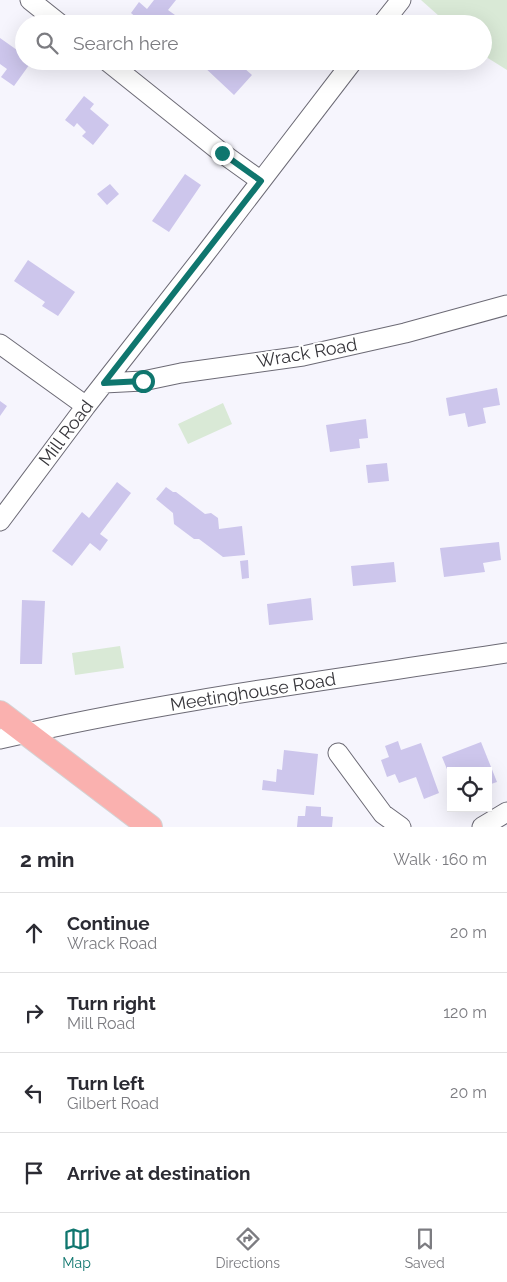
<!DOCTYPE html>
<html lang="en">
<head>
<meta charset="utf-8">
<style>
  :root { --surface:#fff; --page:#f7f7f7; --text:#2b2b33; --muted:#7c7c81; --line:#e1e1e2; --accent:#0f766e }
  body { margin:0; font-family:Raleway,sans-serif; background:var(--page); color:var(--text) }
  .controls { position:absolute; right:15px; bottom:15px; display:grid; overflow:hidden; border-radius:0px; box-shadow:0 5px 20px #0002 }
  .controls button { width:45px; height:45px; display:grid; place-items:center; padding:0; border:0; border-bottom:1px solid var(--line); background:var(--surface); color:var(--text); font:25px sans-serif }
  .stop { position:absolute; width:15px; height:15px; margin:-11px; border:4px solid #0f766e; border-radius:50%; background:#fff }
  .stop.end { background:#0f766e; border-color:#fff; box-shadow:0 1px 5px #0008 }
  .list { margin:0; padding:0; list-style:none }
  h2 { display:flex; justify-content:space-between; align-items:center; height:65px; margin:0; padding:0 20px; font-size:21px }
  h2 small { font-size:16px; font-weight:400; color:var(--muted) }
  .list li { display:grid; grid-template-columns:32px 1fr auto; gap:15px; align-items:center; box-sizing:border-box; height:80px; padding:0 20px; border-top:1px solid var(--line) }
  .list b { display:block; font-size:19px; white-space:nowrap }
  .list p { margin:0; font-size:16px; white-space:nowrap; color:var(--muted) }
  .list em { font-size:16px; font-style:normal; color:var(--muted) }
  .icon { flex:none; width:28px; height:28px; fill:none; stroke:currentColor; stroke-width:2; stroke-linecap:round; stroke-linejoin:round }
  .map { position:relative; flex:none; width:507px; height:827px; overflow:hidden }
  .search { position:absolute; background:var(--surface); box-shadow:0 5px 20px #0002; left:15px; right:15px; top:15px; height:55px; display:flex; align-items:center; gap:12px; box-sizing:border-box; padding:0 18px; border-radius:28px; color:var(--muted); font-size:19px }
  .sheet { height:385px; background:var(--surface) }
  nav { display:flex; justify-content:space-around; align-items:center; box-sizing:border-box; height:70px; border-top:1px solid var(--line); background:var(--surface); font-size:14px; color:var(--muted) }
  nav a { display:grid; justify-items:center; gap:2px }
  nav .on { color:var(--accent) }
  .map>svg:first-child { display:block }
</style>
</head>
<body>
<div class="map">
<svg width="507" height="827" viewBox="0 0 507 827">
  <rect width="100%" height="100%" fill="#f6f5fd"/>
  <path fill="#d9e9d6" d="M421 0H507V70L483 55V24H448Z
    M223 403 232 424 188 444 178 424Z
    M120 646 124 668 75 675 72 653Z"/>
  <path fill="#cdc6ec" d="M154 0H176L168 10 175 15 168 24H144L131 13 139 2 147 9Z
    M0 38 24 55V61H32L14 86 1 77 7 69 0 64Z
    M205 61H236L252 75 234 95 202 65Z
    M84 96 94 104 90 109 109 125 93 145 82 136 86 132 77 123 74 127 65 120Z
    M185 174 201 185 169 232 152 221Z
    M110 184 119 194 107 205 97 194Z
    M28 260 75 292 58 316 42 306 45 302 14 281Z
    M497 388 500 405 483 408 486 423 468 427 465 413 449 416 446 398Z
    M0 401 7 406 0 416Z
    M366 419 368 438 359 439 360 448 330 452 326 425Z
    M387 463 389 481 368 483 366 465Z
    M117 482 131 493 100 534 108 540 100 551 90 543 72 566 52 551 82 512 89 518Z
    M166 487 173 492H176L205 514 211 513 218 518 219 529 242 526 245 555 223 557 199 539H194L174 524 173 513 156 499Z
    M499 542 501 560 483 563 485 572 444 577 440 548Z
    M248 560 249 578 242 579 240 561Z
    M394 562 396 582 353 586 351 566Z
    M311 598 313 620 269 625 267 604Z
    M22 600 45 601 42 664H20Z
    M398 741 401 750 421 743 439 793 424 799 416 777 399 783 395 774 387 777 381 760 389 757 385 746Z
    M481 742 497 782 488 785V771H451V779L442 757Z
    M284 750 318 754 314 795 262 790 263 780 276 782 277 769 282 770Z
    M306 806 321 807V816L333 817 332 827H297L298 816H305Z"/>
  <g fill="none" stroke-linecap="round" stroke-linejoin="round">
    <defs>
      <path id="minor" d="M30 0 60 24
        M382 24 401 0
        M107 61 222 153 261 181
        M0 344 86 406
        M104 383 143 381 181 373 303 356 405 333 507 305
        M0 521 86 406 202 258 353 61
        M0 739C167 700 338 679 507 653
        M338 753 383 814 401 827
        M482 827 507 812"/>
      <path id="major" d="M0 713 150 827"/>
    </defs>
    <use href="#minor" stroke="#6c6a75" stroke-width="21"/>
    <use href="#major" stroke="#d3d3d4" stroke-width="26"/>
    <use href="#minor" stroke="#fff" stroke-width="19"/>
    <use href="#major" stroke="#fab1af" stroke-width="24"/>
  </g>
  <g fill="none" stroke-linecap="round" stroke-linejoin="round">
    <path stroke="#0f766e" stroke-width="6" d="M143 381 104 383 261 181 222 153"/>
  </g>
  <g text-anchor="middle" stroke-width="4" stroke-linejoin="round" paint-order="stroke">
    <g font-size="18" fill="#36353a" stroke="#fff">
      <text transform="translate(307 353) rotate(-10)" y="6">Wrack Road</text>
      <text transform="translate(66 433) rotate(-53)" y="6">Mill Road</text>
      <text transform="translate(253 692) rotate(-9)" y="6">Meetinghouse Road</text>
    </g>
  </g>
</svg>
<div class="controls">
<button><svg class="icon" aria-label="locate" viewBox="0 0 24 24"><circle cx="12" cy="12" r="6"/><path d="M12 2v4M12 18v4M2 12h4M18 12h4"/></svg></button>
</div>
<div class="stop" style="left:143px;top:381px"></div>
<div class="stop end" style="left:222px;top:153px"></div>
<div class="search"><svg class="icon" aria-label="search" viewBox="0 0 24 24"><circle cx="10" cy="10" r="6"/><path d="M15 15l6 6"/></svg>Search here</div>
</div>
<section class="sheet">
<h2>2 min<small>Walk · 160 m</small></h2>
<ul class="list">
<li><svg class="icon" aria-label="ahead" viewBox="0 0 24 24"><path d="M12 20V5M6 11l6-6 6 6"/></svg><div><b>Continue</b><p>Wrack Road</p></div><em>20 m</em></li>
<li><svg class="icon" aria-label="right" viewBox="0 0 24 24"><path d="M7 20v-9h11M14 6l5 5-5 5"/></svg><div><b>Turn right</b><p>Mill Road</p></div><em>120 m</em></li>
<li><svg class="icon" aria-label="left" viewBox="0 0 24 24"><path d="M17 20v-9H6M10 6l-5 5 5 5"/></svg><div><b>Turn left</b><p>Gilbert Road</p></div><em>20 m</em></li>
<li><svg class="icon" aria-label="arrive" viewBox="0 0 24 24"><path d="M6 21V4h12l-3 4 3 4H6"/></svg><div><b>Arrive at destination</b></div></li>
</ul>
</section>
<nav>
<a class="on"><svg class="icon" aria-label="map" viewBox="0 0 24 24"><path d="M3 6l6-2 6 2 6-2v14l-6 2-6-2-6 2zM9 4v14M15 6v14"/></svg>Map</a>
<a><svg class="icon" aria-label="directions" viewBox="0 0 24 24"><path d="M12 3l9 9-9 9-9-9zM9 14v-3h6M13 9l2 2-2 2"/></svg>Directions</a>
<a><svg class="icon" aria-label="saved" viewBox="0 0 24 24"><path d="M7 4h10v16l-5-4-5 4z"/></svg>Saved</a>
</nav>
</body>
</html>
